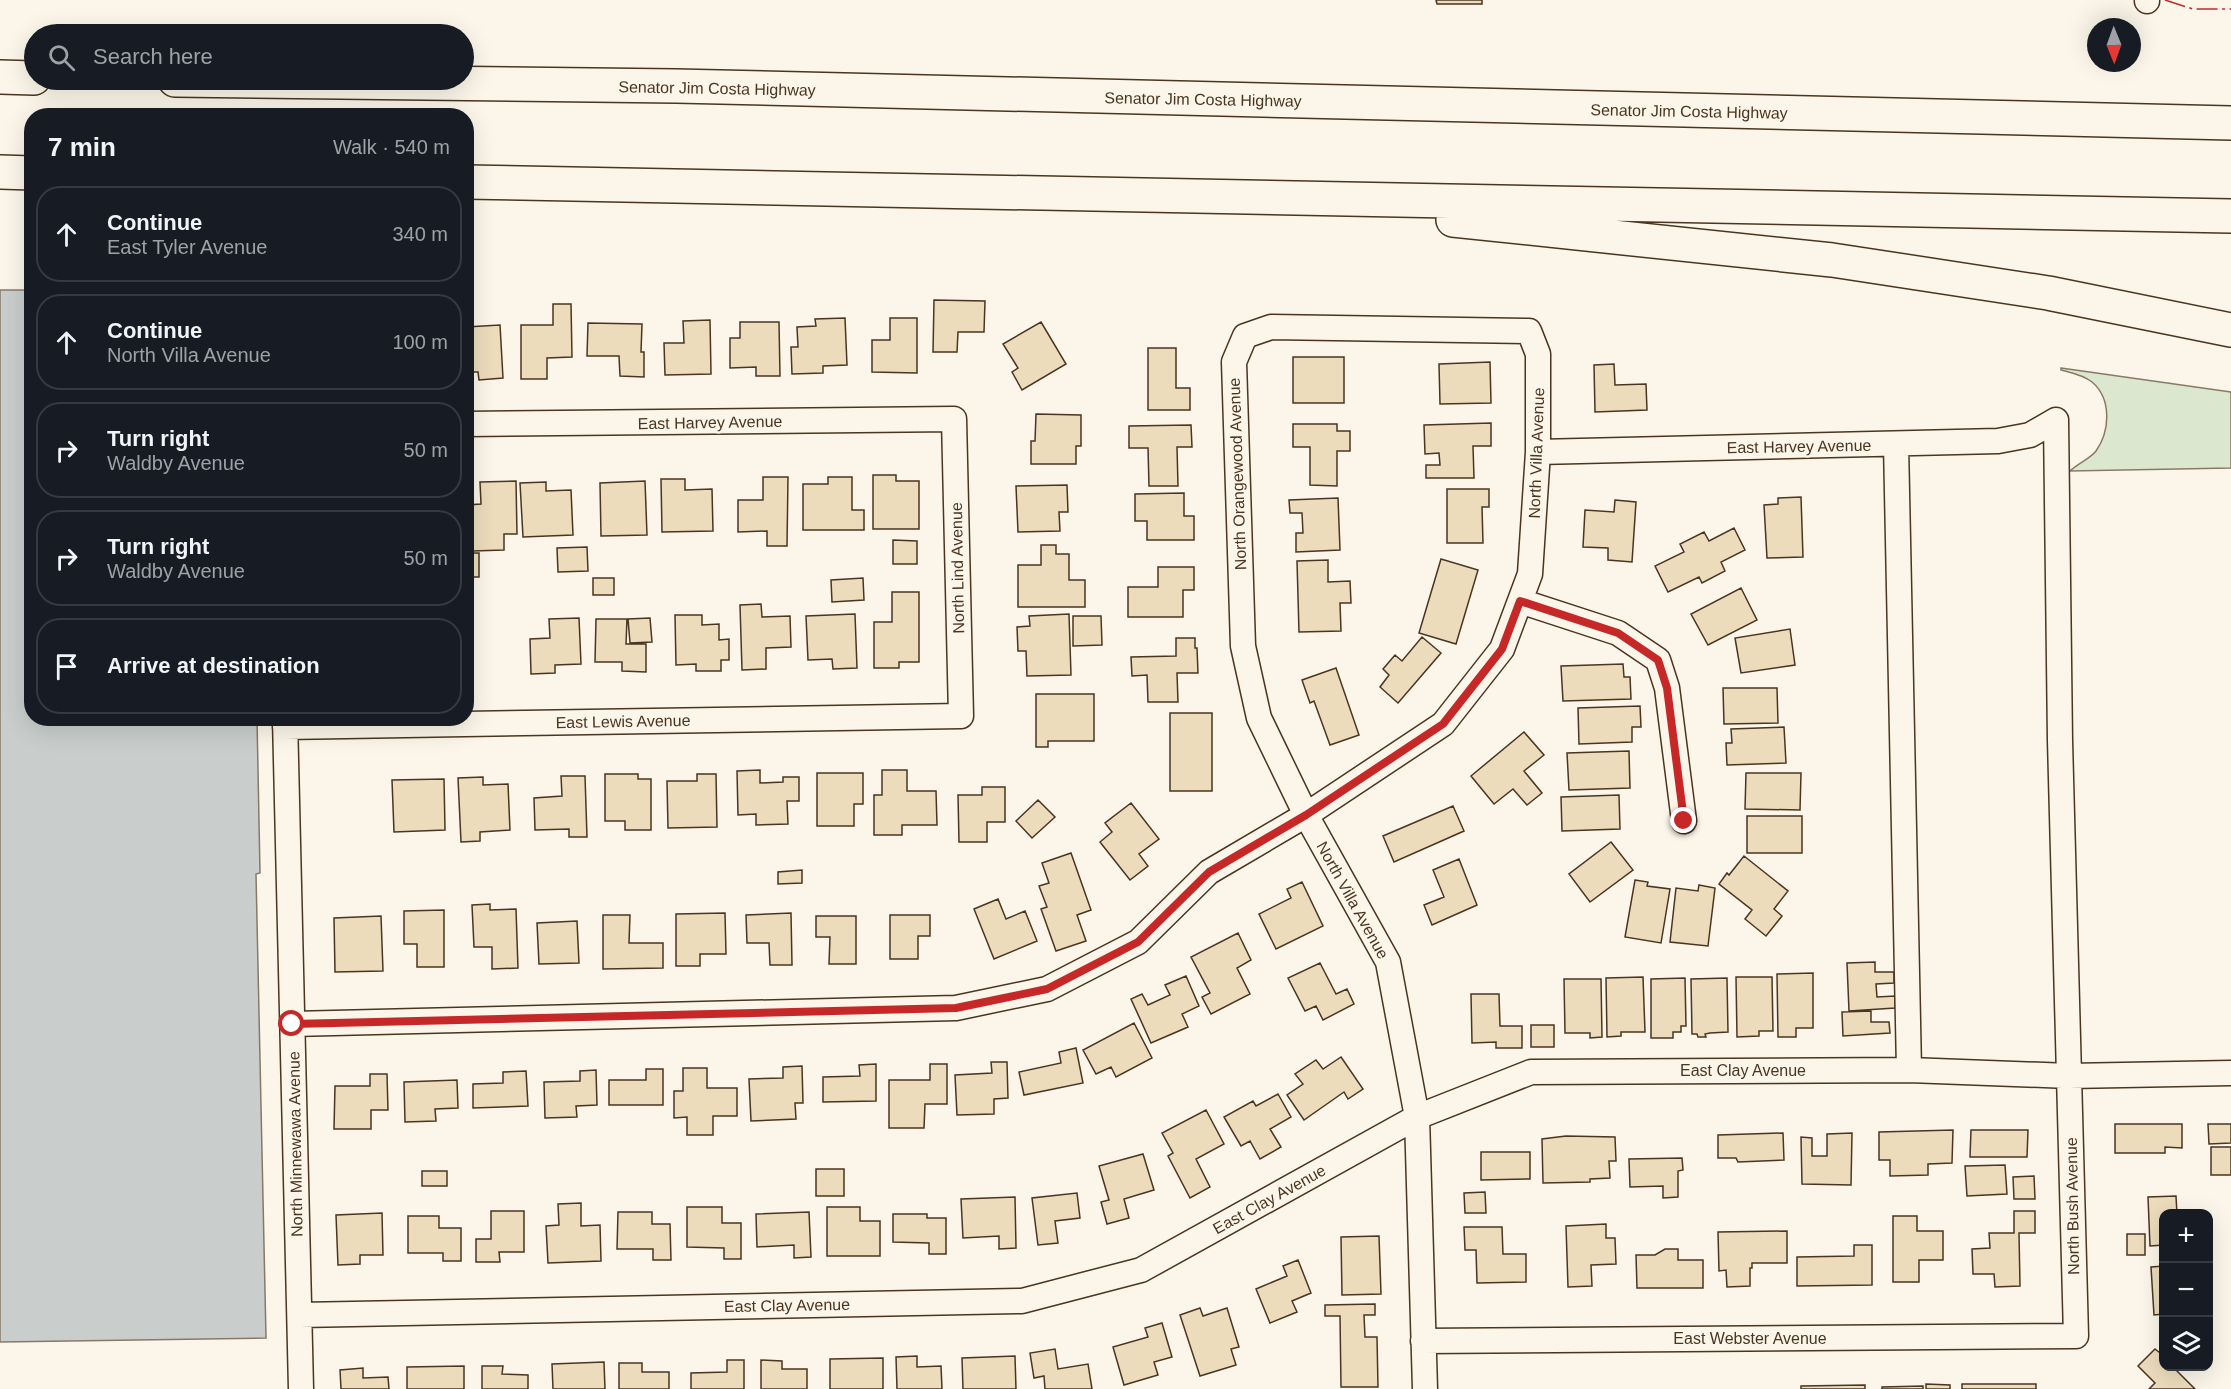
<!DOCTYPE html>
<html lang="en">
<head>
<meta charset="utf-8">
<style>
  :root { --surface:#171b24; --page:#242831; --text:#f1f3f6; --muted:#9ea1a6; --line:#363941 }
  body { margin:0; font-family:Helvetica,sans-serif; background:var(--page); color:var(--text) }
  .controls { position:absolute; right:18px; bottom:18px; display:grid; overflow:hidden; border-radius:12px; box-shadow:0 6px 24px #0002 }
  .controls button { width:54px; height:54px; display:grid; place-items:center; padding:0; border:0; border-bottom:2px solid var(--line); background:var(--surface); color:var(--text); font:30px sans-serif }
  .compass { position:absolute; left:2087px; top:18px; width:54px; height:54px; border-radius:50%; background:var(--surface); box-shadow:0 6px 24px #0002; rotate:179deg }
  .stop { position:absolute; width:18px; height:18px; margin:-14px; border:4px solid #c62828; border-radius:50%; background:#fff }
  .stop.end { background:#c62828; border-color:#fff; box-shadow:0 2px 6px #0008 }
  .list { margin:0; padding:0; list-style:none }
  h2 { display:flex; justify-content:space-between; align-items:center; height:78px; margin:0; padding:0 24px; font-size:26px }
  h2 small { font-size:20px; font-weight:400; color:var(--muted) }
  .list li { display:grid; grid-template-columns:39px 1fr auto; gap:18px; align-items:center; box-sizing:border-box; height:96px; margin:0 12px 12px; padding:0 12px; border:2px solid var(--line); border-radius:24px }
  .list b { display:block; font-size:22px; white-space:nowrap }
  .list p { margin:0; font-size:20px; white-space:nowrap; color:var(--muted) }
  .list em { font-size:20px; font-style:normal; color:var(--muted) }
  .icon { flex:none; width:33px; height:33px; fill:none; stroke:currentColor; stroke-width:2; stroke-linecap:round; stroke-linejoin:round }
  .map { position:relative; flex:none; width:2231px; height:1389px; overflow:hidden }
  .search { position:absolute; background:var(--surface); box-shadow:0 6px 24px #0002; left:24px; top:24px; width:450px; height:66px; display:flex; align-items:center; gap:15px; box-sizing:border-box; padding:0 21px; border-radius:33px; color:var(--muted); font-size:22px }
  .panel { position:absolute; background:var(--surface); box-shadow:0 6px 24px #0002; left:24px; top:108px; width:450px; height:618px; border-radius:24px }
  .map>svg:first-child { display:block }
</style>
</head>
<body>
<div class="map">
<svg width="2231" height="1389" viewBox="0 0 2231 1389">
  <rect width="100%" height="100%" fill="#fbf6e9"/>
  <path fill="#dce7d0" stroke="#887966" stroke-width="1.5" d="M2061 368 2231 392V468L2070 471C2078 463 2090 459 2096 451 2110 431 2112 399 2092 382 2083 375 2072 373 2061 370Z"/>
  <path fill="#c9cecd" stroke="#887966" stroke-width="1.5" d="M0 290H31L32 718 257 719 260 873 256 874 266 1338 0 1342Z"/>
  <path fill="#ecdcbc" stroke="#4a3520" stroke-width="1.5" d="M1436 0H1482V4H1437Z
    M934 300 985 301 984 332H958L957 352H933Z
    M553 304H571L572 357 547 358V379H521V325H553Z
    M845 318 847 365 823 366V373L792 374 791 347H798L797 327 816 326 815 319Z
    M890 318H917V373L872 372V340H890Z
    M710 320 711 374 665 375 664 343H684L683 321Z
    M740 322H779L780 376H756V367L730 368V338H740Z
    M1041 322 1066 364 1022 390 1012 372 1018 368 1003 344Z
    M588 323 642 324 641 352H644V377L620 376 619 356H587Z
    M500 325 503 378 479 380 478 372H466V327Z
    M1148 348H1176V388H1190V410H1148Z
    M1293 357H1344V403H1293Z
    M1490 362 1491 403 1440 404 1439 364Z
    M1614 364 1615 385 1646 384 1647 410 1595 412 1594 365Z
    M1036 414 1081 415V446H1076V464H1031V441H1035Z
    M1491 423V446H1473L1474 478H1426V465H1440L1439 453 1425 454 1424 425Z
    M1293 424H1337V431H1350V451H1337V486L1310 485V447H1293Z
    M1191 425 1192 447H1177L1178 486H1149L1148 448H1129V426Z
    M873 475H896V481H919V529H873Z
    M763 477H788L787 546H767V531L738 532V500H763Z
    M828 477H852V510H864V530H803V484H828Z
    M661 479H685V490L712 489 713 531 662 532Z
    M516 481 517 534H504V550L473 551V536H466V505L481 504 480 482Z
    M645 481 647 535 601 536 600 483Z
    M546 482V491L571 490 573 535 523 537 520 483Z
    M1067 485 1068 512H1059L1060 531 1018 532 1016 486Z
    M1447 489H1489V507H1482L1483 543H1447Z
    M1184 493V516H1194V540H1147V521H1135V494Z
    M1801 497 1803 557 1767 558 1764 505 1778 504V498Z
    M1338 498 1340 550 1296 552V533H1303L1302 513H1290L1289 500Z
    M1615 500 1636 502 1632 562 1608 560V548L1583 547 1585 510 1614 512Z
    M1734 528 1745 550 1721 562 1725 571 1702 583 1699 577 1668 592 1655 566 1684 552 1680 544 1704 532 1709 541Z
    M893 540 917 541V564H893Z
    M1041 545H1056V554H1069V580H1085V607H1018V565H1041Z
    M587 547 588 571 558 572 557 548Z
    M466 553H479V577H466Z
    M1441 559 1478 570 1456 644 1419 633Z
    M1328 560V582L1350 581 1351 603H1340L1341 631 1299 632 1297 561Z
    M1158 567H1194V590H1183V617H1128V587H1158Z
    M593 578H614V595H593Z
    M863 578 864 600 832 602 831 580Z
    M1741 588 1757 620 1708 645 1691 614Z
    M892 592H919V662H899V668H874V622H892Z
    M761 604 762 617 790 616 791 647 766 648V669L742 670 740 605Z
    M855 614 857 668 833 669 832 659 808 660 806 616Z
    M1069 614 1071 675 1027 676 1026 651H1018L1017 627 1030 626 1029 616Z
    M675 615H702V625L719 624V640L729 639V660H721V671H696V664L676 665Z
    M1073 616H1101L1102 645 1073 646Z
    M579 618 581 664 555 665V673L531 674 530 639 550 638 549 619Z
    M650 618 652 642 630 643 628 619Z
    M596 619H627L626 644H646V672L622 671V662H595Z
    M1790 629 1795 665 1741 673 1735 638Z
    M1422 637 1441 653 1398 703 1380 687 1389 675 1383 669 1395 655 1402 661Z
    M1176 638H1195V648H1197L1198 673H1177L1178 702H1148L1147 675 1132 676 1131 657 1176 656Z
    M1623 664 1624 677H1630L1631 699 1563 701 1561 666Z
    M1336 668 1359 735 1330 745 1314 701 1310 703 1302 680Z
    M1723 688H1777L1778 723 1724 724Z
    M1036 694H1094V741H1048V747H1036Z
    M1640 706 1641 727H1632V742L1579 744 1578 708Z
    M1170 713H1212V791H1170Z
    M1784 727 1786 763 1727 765 1726 743H1732L1731 729Z
    M1524 732 1544 755 1524 771 1542 793 1527 805 1513 789 1494 804 1471 776Z
    M1629 751 1630 788 1569 790 1567 753Z
    M760 770V783L783 782V777H799V801H787L788 824 756 825V814L738 815 737 771Z
    M882 770H907V791H936L937 825H902V835H874V795H882Z
    M817 773H863V804H854V826H817Z
    M1746 773H1801L1800 810 1745 809Z
    M605 774H638V779H651V830H625V821H605Z
    M697 774H716L717 827 668 828 667 781H697Z
    M561 776H585L587 837H569V829L535 830 534 798 562 796Z
    M483 777V785L508 784 510 830 480 832V841L461 842 458 778Z
    M444 779 445 830 394 832 392 780Z
    M982 787H1005V822H987V842H959L958 795H982Z
    M1619 795 1620 829 1562 831 1561 797Z
    M1038 800 1055 817 1032 838 1016 821Z
    M1131 803 1159 839 1139 854 1148 866 1130 880 1100 842 1112 832 1105 823Z
    M1453 806 1464 831 1394 862 1383 836Z
    M1747 816H1802V853H1747Z
    M1611 842 1633 870 1590 902 1569 874Z
    M1071 853 1091 910 1077 915 1086 941 1056 951 1041 909 1047 907 1039 886 1049 883 1042 863Z
    M1744 856 1788 891 1774 909 1782 916 1766 936 1745 919 1752 910 1719 884 1727 873 1729 875Z
    M1459 859 1477 905 1432 925 1424 905 1444 897 1433 870Z
    M802 870V883L778 884V872Z
    M1635 880 1648 882 1647 886 1670 889 1661 943 1625 937Z
    M1302 882 1323 926 1276 949 1259 914 1291 898 1287 889Z
    M1699 885 1715 888 1708 946 1670 942 1676 888 1698 891Z
    M998 899 1006 919 1025 911 1037 941 994 959 974 909Z
    M490 904V910L516 909 518 968 492 969V947H474L472 905Z
    M444 910V967H417V944H404V911Z
    M725 913 726 954H700V966H676V914Z
    M791 913 792 965H770L769 943H747L746 915Z
    M603 915H630L629 943H663V968L603 969Z
    M890 915H930V936H918V959H890Z
    M381 916 383 971 335 972 334 918Z
    M816 916H856V964H829L830 937H816Z
    M577 921 579 963 539 964 537 923Z
    M1238 933 1251 960 1237 968 1250 994 1211 1014 1202 997 1210 993 1191 957Z
    M1875 962V972H1894V983L1876 984 1877 997 1895 996V1008L1849 1011 1847 963Z
    M1320 963 1336 994 1347 989 1354 1004 1323 1020 1316 1006 1305 1011 1288 978Z
    M1813 973V1028H1796V1037H1778L1777 974Z
    M1186 976 1199 1006 1182 1014 1188 1027 1151 1043 1131 999 1142 994 1148 1005 1170 995 1165 985Z
    M1643 977 1645 1032H1621V1036L1607 1037 1606 978Z
    M1736 977H1772L1773 1031H1759V1036L1737 1037Z
    M1685 978 1686 1026H1681V1032H1673V1038H1651V979Z
    M1727 978 1728 1032 1710 1033 1705 1034 1706 1037H1698L1697 1034H1692L1691 979Z
    M1564 979H1601L1602 1037 1590 1038V1033H1565Z
    M1471 994H1499L1500 1026H1522V1048H1496V1042L1472 1043Z
    M1871 1011V1022H1889L1890 1033 1843 1036 1842 1012Z
    M1134 1023 1152 1058 1116 1077 1111 1067 1096 1074 1083 1050Z
    M1531 1025H1554V1047H1531Z
    M1076 1048 1083 1083 1024 1095 1019 1072 1061 1063 1059 1052Z
    M1341 1057 1363 1089 1348 1099 1344 1092 1304 1120 1287 1095 1303 1084 1295 1074 1316 1060 1323 1069Z
    M991 1062H1007L1008 1098 994 1099V1114L957 1115 955 1075 992 1073Z
    M876 1064V1101L823 1102V1077L860 1076 859 1065Z
    M930 1064H947V1104H925L924 1128H889V1080H930Z
    M802 1066 803 1103H795L796 1119 751 1121 749 1079 783 1078V1067Z
    M683 1068H707V1088H737V1116H713V1135H687V1117L674 1118V1091H683Z
    M646 1069H663V1105H609V1080H646Z
    M596 1070 597 1105 576 1106 577 1117 545 1118 544 1082 580 1081V1071Z
    M526 1071 528 1106 473 1108V1084L503 1083V1072Z
    M370 1074H387L388 1110H371V1129H334L335 1086H370Z
    M457 1080 458 1108 435 1109 436 1121 405 1122 404 1082Z
    M1278 1094 1291 1117 1270 1129 1281 1147 1260 1159 1250 1141 1241 1146 1224 1117 1253 1101 1256 1106Z
    M1206 1110 1224 1144 1196 1159 1210 1187 1190 1198 1168 1156 1173 1153 1162 1133Z
    M2115 1124H2182V1148L2165 1147V1153H2115Z
    M2208 1124H2231V1143L2209 1144Z
    M1953 1130 1952 1163 1928 1164V1175L1890 1176V1160H1879V1132Z
    M1971 1130H2028L2027 1157H1970Z
    M1783 1133 1784 1160 1738 1162 1736 1158H1718V1135Z
    M1852 1133 1851 1185 1802 1184 1801 1137 1812 1138V1156H1827V1134Z
    M1566 1136 1615 1137 1616 1161H1609L1610 1178 1590 1179V1182L1543 1183 1542 1139Z
    M2211 1147H2231V1175H2211Z
    M1481 1152H1530V1179L1481 1180Z
    M1143 1154 1154 1190 1124 1199 1129 1218 1107 1224 1101 1202 1109 1200 1099 1166Z
    M1682 1158 1683 1170 1678 1171V1197L1663 1198V1186L1630 1187 1629 1159Z
    M2005 1165 2007 1194 1967 1196 1965 1166Z
    M816 1169H844V1196H816Z
    M422 1171H447V1186H422Z
    M2034 1176 2035 1199H2014L2013 1177Z
    M1485 1192 1486 1213H1465L1464 1193Z
    M1077 1193 1080 1218 1055 1221 1058 1243 1038 1245 1032 1198Z
    M2176 1196 2177 1214H2164V1245L2150 1246 2148 1197Z
    M1015 1197 1016 1248 999 1249V1236L963 1238 961 1199Z
    M581 1203V1226L600 1225 601 1261 548 1263 546 1226 559 1225 558 1204Z
    M687 1207H722V1223H741V1259H724V1248L687 1247Z
    M827 1207H860V1221H880V1256H827Z
    M491 1211H524V1252H499L500 1262H476V1239H491Z
    M2014 1211H2035V1233H2019L2020 1286 1995 1287 1994 1274H1973L1972 1249 1990 1248 1989 1233H2014Z
    M618 1212H652V1224H670L671 1260H653V1249H617Z
    M809 1212 811 1257 794 1258V1245L757 1247 756 1214Z
    M382 1213 383 1255H360V1264L338 1265 336 1215Z
    M893 1214H927V1218H946V1254H929V1243L893 1242Z
    M408 1216H439V1228H461V1261H443V1253H408Z
    M1893 1216H1917V1231H1943V1260H1919V1282H1893Z
    M1606 1224V1238H1615L1616 1264 1591 1265 1592 1286 1568 1287 1566 1226Z
    M1464 1227H1502L1503 1254H1526V1282L1477 1283 1476 1250H1465Z
    M1787 1231V1263H1752V1268H1750V1286L1727 1287 1726 1270 1719 1271 1718 1232Z
    M2127 1234H2145V1255H2127Z
    M1379 1236 1381 1294 1342 1295 1341 1237Z
    M1854 1245H1872V1285L1797 1286V1257L1854 1256Z
    M1665 1249H1678V1260H1703V1288H1637L1636 1255H1655Z
    M1298 1260 1311 1293 1292 1301 1297 1312 1270 1323 1256 1289 1287 1276 1283 1266Z
    M2164 1266V1314L2154 1315 2151 1267Z
    M1375 1304V1315H1364L1365 1337H1377L1378 1387H1341L1340 1316H1325V1305Z
    M1200 1308 1203 1316 1227 1308 1239 1347 1231 1349 1236 1365 1200 1376 1180 1315Z
    M1162 1323 1172 1357 1154 1362 1158 1375 1124 1385 1113 1347 1148 1337 1145 1328Z
    M1055 1349 1058 1369 1088 1364 1092 1389H1045L1044 1376 1034 1378 1030 1353Z
    M2155 1349 2164 1356V1366H2172L2195 1389H2149L2155 1383 2138 1366Z
    M917 1356V1367L941 1366 942 1389H897L896 1357Z
    M1015 1356 1016 1389H963L962 1358Z
    M883 1358V1389H830V1359Z
    M727 1360H744V1389H691V1373L727 1372Z
    M761 1360 782 1361V1369H807V1389H761Z
    M604 1362 605 1389H553L552 1364Z
    M619 1363H642V1372H669V1389H619Z
    M464 1366V1389H407V1367Z
    M482 1366H503L502 1374 528 1375V1389H482Z
    M363 1368V1378L388 1377 389 1389H341L340 1370Z
    M1926 1384 1950 1385V1389H1926Z
    M1962 1384H2036V1389H1962Z
    M1865 1385V1389H1801V1386Z
    M1923 1386V1389H1882V1387Z"/>
  <g fill="none" stroke-linecap="round" stroke-linejoin="round">
    <defs>
      <path id="minor" d="M2147 1V0
        M1896 444 1909 1070
        M1538 452 1998 441 2030 435 2056 420
        M1520 601 1618 633 1658 660 1667 688 1684 821
        M285 718 301 1389
        M285 727 961 716 954 419 466 424
        M292 1024 956 1008 1047 989 1138 942 1209 872 1306 815 1443 724 1502 649 1530 574 1538 452V354L1529 331 1271 327 1245 336 1234 362 1243 646 1259 718 1306 815 1388 962 1417 1117 1425 1389
        M300 1315 1022 1301 1141 1270 1417 1117 1531 1072 1909 1070 2069 1076 2231 1073
        M1423 1341 2076 1336 2060 741 2056 420"/>
      <path id="highway" d="M0 77 34 78
        M175 80 676 86 2231 123
        M0 172 32 173
        M466 182 2231 216
        M1453 220 1832 260 2048 293 2231 330"/>
    </defs>
    <use href="#minor" stroke="#4a3520" stroke-width="27"/>
    <use href="#highway" stroke="#4a3520" stroke-width="36"/>
    <use href="#minor" stroke="#fbf6e9" stroke-width="24"/>
    <use href="#highway" stroke="#fbf6e9" stroke-width="33"/>
    <path stroke="#c62828" stroke-width="1.5" stroke-dasharray="21 4.5 3 4.5" stroke-linecap="butt" d="M2165 0 2193 9H2231"/>
  </g>
  <g fill="none" stroke-linecap="round" stroke-linejoin="round">
    <path stroke="#c62828" stroke-width="8" d="M292 1024 956 1008 1047 989 1138 942 1209 872 1306 815 1443 724 1502 649 1520 601 1618 633 1658 660 1667 688 1684 821"/>
  </g>
  <g text-anchor="middle" stroke-width="4.5" stroke-linejoin="round" paint-order="stroke">
    <g font-size="16" fill="#4a3520" stroke="#fbf6e9">
      <text transform="translate(717 88) rotate(1)" y="6">Senator Jim Costa Highway</text>
      <text transform="translate(1203 99) rotate(1)" y="6">Senator Jim Costa Highway</text>
      <text transform="translate(1689 111) rotate(1)" y="6">Senator Jim Costa Highway</text>
      <text transform="translate(710 422) rotate(-1)" y="6">East Harvey Avenue</text>
      <text transform="translate(1799 446) rotate(-1)" y="6">East Harvey Avenue</text>
      <text transform="translate(1536 453) rotate(-88)" y="6">North Villa Avenue</text>
      <text transform="translate(1237 474) rotate(-92)" y="6">North Orangewood Avenue</text>
      <text transform="translate(957 568) rotate(-91)" y="6">North Lind Avenue</text>
      <text transform="translate(623 721) rotate(-1)" y="6">East Lewis Avenue</text>
      <text transform="translate(1353 900) rotate(61)" y="6">North Villa Avenue</text>
      <text x="1743" y="1076">East Clay Avenue</text>
      <text transform="translate(295 1144) rotate(-91)" y="6">North Minnewawa Avenue</text>
      <text transform="translate(1269 1199) rotate(-29)" y="6">East Clay Avenue</text>
      <text transform="translate(2072 1206) rotate(-91)" y="6">North Bush Avenue</text>
      <text transform="translate(787 1305) rotate(-1)" y="6">East Clay Avenue</text>
      <text x="1750" y="1344">East Webster Avenue</text>
    </g>
  </g>
</svg>
<div class="controls">
<button>+</button>
<button>−</button>
<button><svg class="icon" aria-label="layers" viewBox="0 0 24 24"><path d="M12 4l9 5-9 5-9-5zM3 14l9 5 9-5"/></svg></button>
</div>
<svg class="compass" viewBox="-18 -18 36 36"><path d="M0-13l5 13h-10z" fill="#e53935"/><path d="M0 13l5-13h-10z" fill="#9ea1a6"/></svg>
<div class="stop" style="left:292px;top:1024px"></div>
<div class="stop end" style="left:1684px;top:821px"></div>
<div class="search"><svg class="icon" aria-label="search" viewBox="0 0 24 24"><circle cx="10" cy="10" r="6"/><path d="M15 15l6 6"/></svg>Search here</div>
<section class="panel">
<h2>7 min<small>Walk · 540 m</small></h2>
<ul class="list">
<li><svg class="icon" aria-label="ahead" viewBox="0 0 24 24"><path d="M12 20V5M6 11l6-6 6 6"/></svg><div><b>Continue</b><p>East Tyler Avenue</p></div><em>340 m</em></li>
<li><svg class="icon" aria-label="ahead" viewBox="0 0 24 24"><path d="M12 20V5M6 11l6-6 6 6"/></svg><div><b>Continue</b><p>North Villa Avenue</p></div><em>100 m</em></li>
<li><svg class="icon" aria-label="right" viewBox="0 0 24 24"><path d="M7 20v-9h11M14 6l5 5-5 5"/></svg><div><b>Turn right</b><p>Waldby Avenue</p></div><em>50 m</em></li>
<li><svg class="icon" aria-label="right" viewBox="0 0 24 24"><path d="M7 20v-9h11M14 6l5 5-5 5"/></svg><div><b>Turn right</b><p>Waldby Avenue</p></div><em>50 m</em></li>
<li><svg class="icon" aria-label="arrive" viewBox="0 0 24 24"><path d="M6 21V4h12l-3 4 3 4H6"/></svg><div><b>Arrive at destination</b></div></li>
</ul>
</section>
</div>
</body>
</html>
